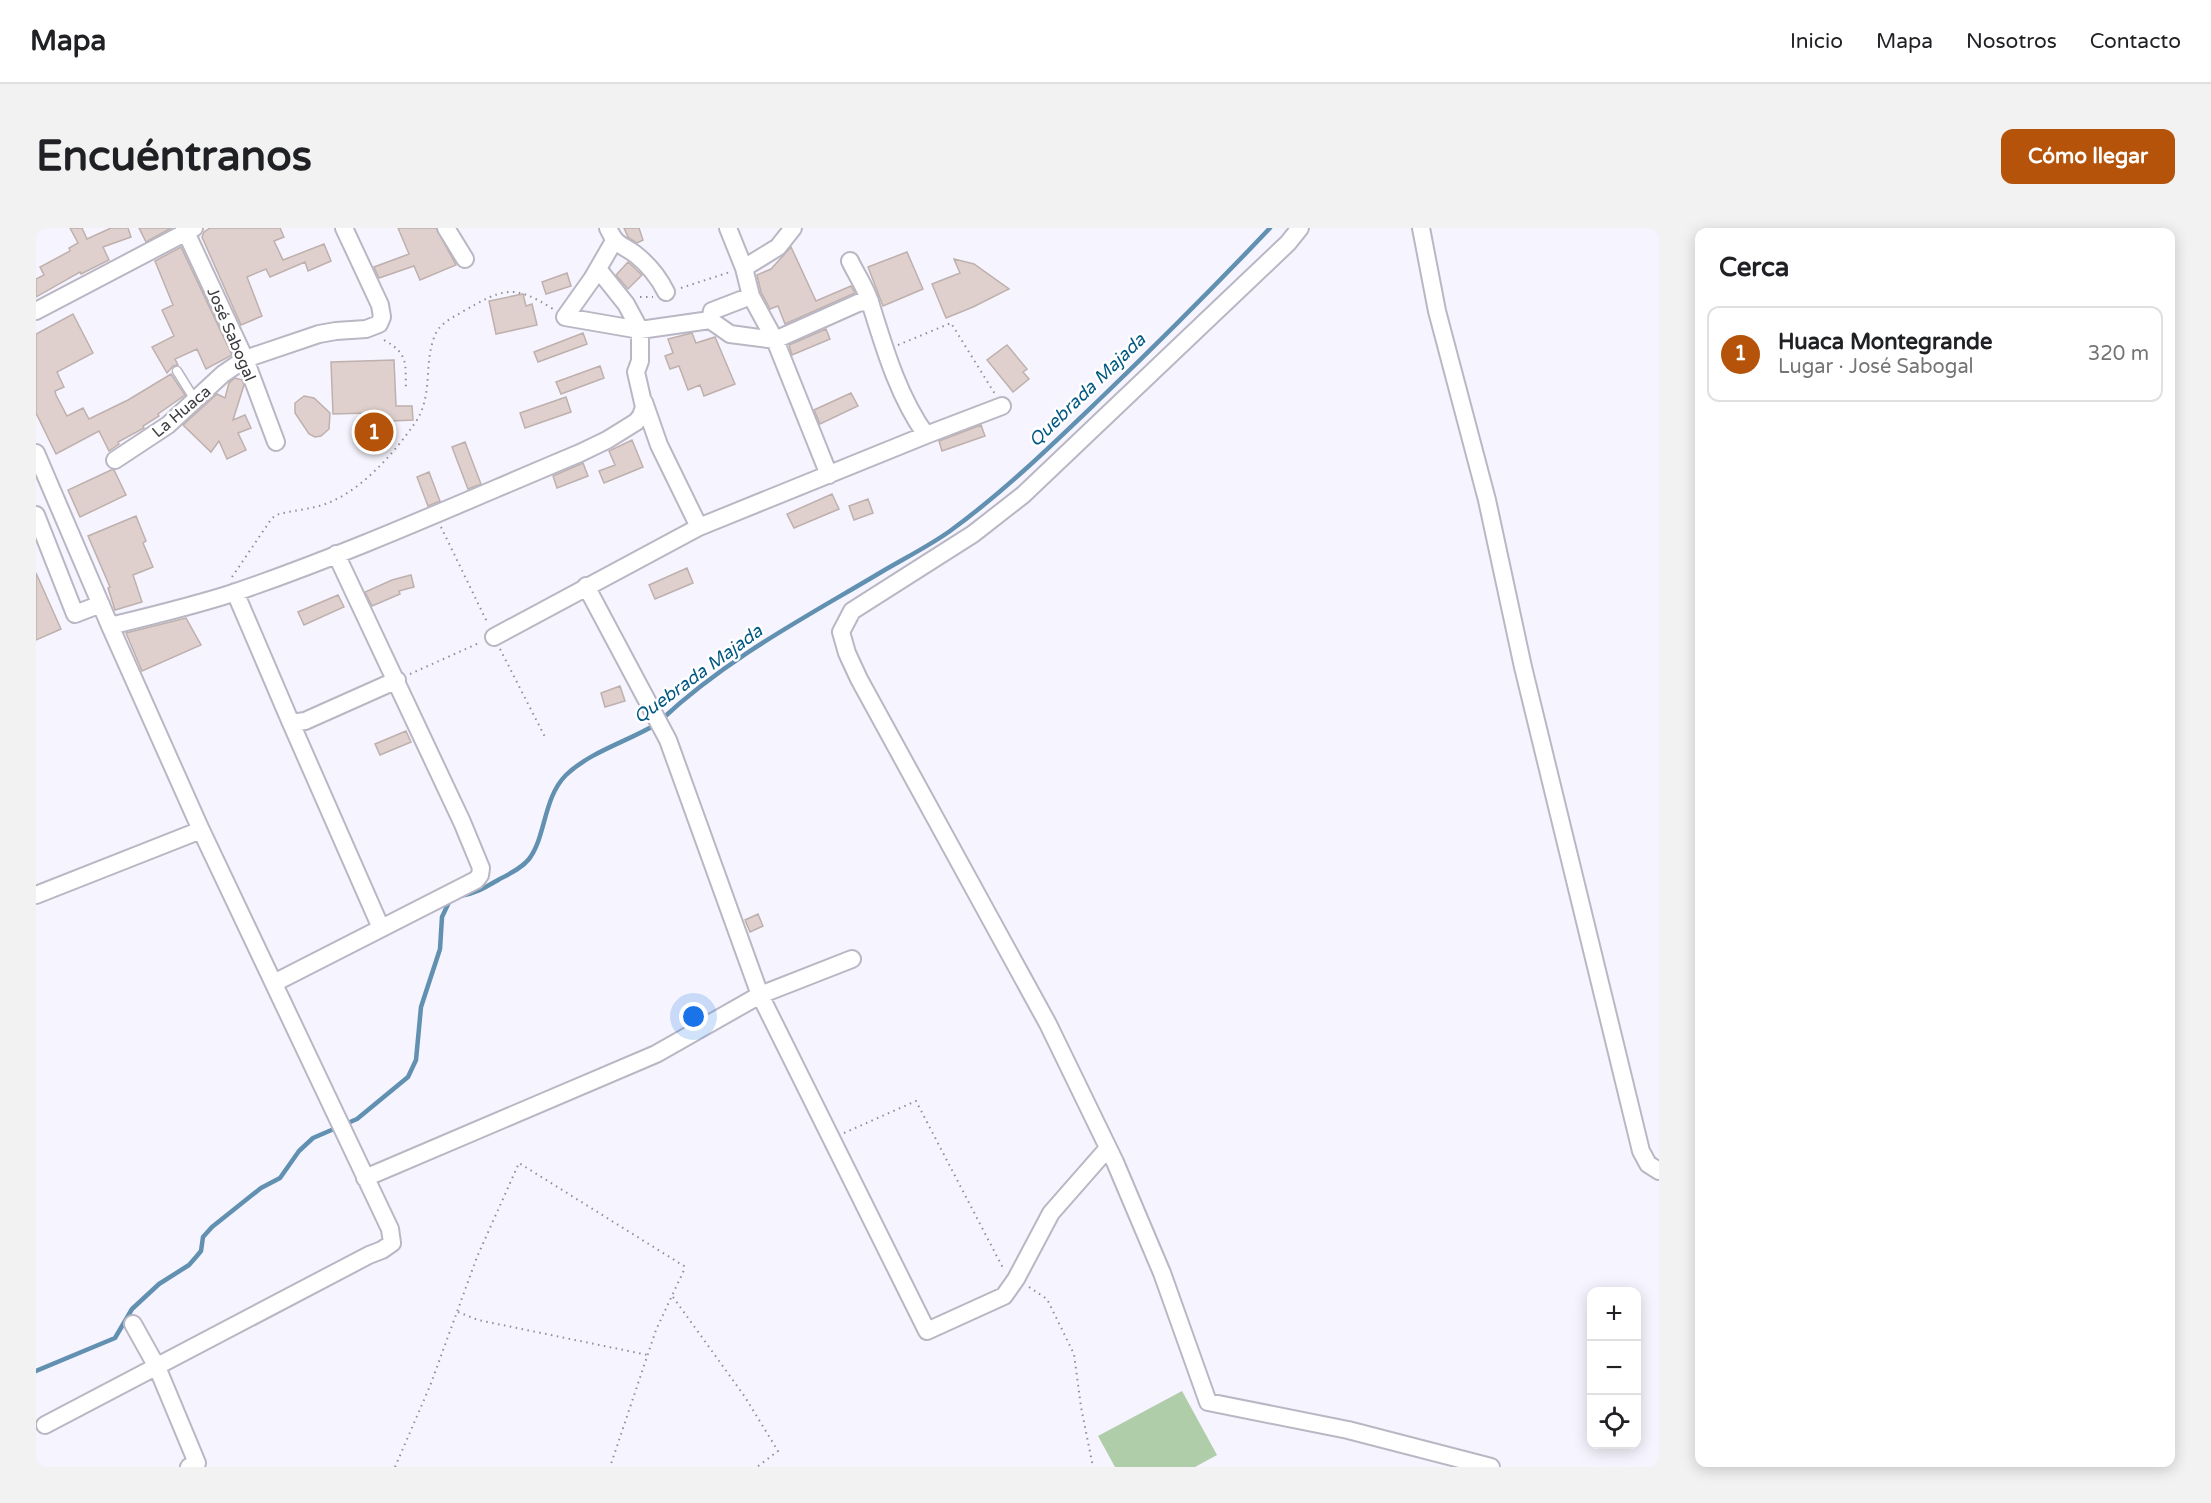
<!DOCTYPE html>
<html lang="es">
<head>
<meta charset="utf-8">
<style>
  :root { --surface:#fff; --page:#f2f2f2; --text:#202124; --muted:#757577; --line:#e0e0e0; --accent:#b45309 }
  body { margin:0; font-family:"Varela Round",sans-serif; background:var(--page); color:var(--text) }
  .controls { position:absolute; right:18px; bottom:18px; display:grid; overflow:hidden; border-radius:12px; box-shadow:0 3px 15px #0003 }
  .controls button { width:54px; height:54px; display:grid; place-items:center; padding:0; border:0; border-bottom:2px solid var(--line); background:var(--surface); color:var(--text); font:30px sans-serif }
  .you { position:absolute; left:658px; top:789px; width:21px; height:21px; margin:-15px; border:4px solid #fff; border-radius:50%; background:#1a73e8; box-shadow:0 0 0 9px #1a73e833 }
  .badge { display:grid; place-items:center; width:39px; height:39px; border-radius:50%; background:var(--accent); color:#fff; font-size:20px; font-weight:700 }
  .pin { position:absolute; translate:-50% -50%; border:3px solid #fff; box-shadow:0 2px 6px #0006 }
  .list { margin:0; padding:0; list-style:none }
  h2 { display:flex; justify-content:space-between; align-items:center; height:78px; margin:0; padding:0 24px; font-size:26px }
  h2 small { font-size:20px; font-weight:400; color:var(--muted) }
  .list li { display:grid; grid-template-columns:39px 1fr auto; gap:18px; align-items:center; box-sizing:border-box; height:96px; margin:0 12px 12px; padding:0 12px; border:2px solid var(--line); border-radius:12px }
  .list b { display:block; font-size:22px; white-space:nowrap }
  .list p { margin:0; font-size:20px; white-space:nowrap; color:var(--muted) }
  .list em { font-size:20px; font-style:normal; color:var(--muted) }
  .icon { flex:none; width:33px; height:33px; fill:none; stroke:currentColor; stroke-width:2; stroke-linecap:round; stroke-linejoin:round }
  .map { position:relative; flex:none; width:1623px; height:1239px; overflow:hidden; border-radius:12px }
  header { display:flex; align-items:center; gap:36px; box-sizing:border-box; height:84px; padding:0 30px; background:var(--surface); border-bottom:2px solid var(--line) }
  header strong { font-size:28px }
  nav { display:flex; gap:33px; margin-inline-start:auto; font-size:21px }
  .intro { display:flex; align-items:center; justify-content:space-between; box-sizing:border-box; height:144px; padding:0 36px }
  h1 { margin:0; font-size:42px }
  .button { padding:15px 27px; border-radius:12px; background:var(--accent); color:#fff; font-size:21px; font-weight:700 }
  main { display:flex; gap:36px; padding:0 36px }
  aside { flex:1; background:var(--surface); border-radius:12px; box-shadow:0 3px 15px #0003 }
  .map>svg:first-child { display:block }
</style>
</head>
<body>
<header>
<strong>Mapa</strong>
<nav><a>Inicio</a><a>Mapa</a><a>Nosotros</a><a>Contacto</a></nav>
</header>
<div class="intro"><h1>Encuéntranos</h1><a class="button">Cómo llegar</a></div>
<main>
<div class="map">
<svg width="1623" height="1239" viewBox="0 0 1623 1239">
  <rect width="100%" height="100%" fill="#f6f4fe"/>
  <path fill="#b0cda9" d="M1146 1163 1181 1227 1159 1239H1079L1062 1208Z"/>
  <g fill="none" stroke-linecap="round" stroke-linejoin="round">
    <path stroke="#6190b1" stroke-width="4.5" d="M625 492C691 430 770 389 847 343 869 330 893 318 914 303 969 263 1018 215 1067 168 1124 113 1180 57 1234 0
      M424 668C439 666 450 659 462 652 473 646 485 641 493 631 510 609 507 570 530 547 554 524 590 514 619 497
      M0 1143 79 1110 96 1081 123 1056 153 1037 160 1029 165 1023 167 1009 176 999 225 960 244 950 263 923 277 910 321 891 372 849 380 832 385 779 404 721 406 689 414 672"/>
  </g>
  <path fill="#dfd0cd" stroke="#beb0ad" stroke-width="1.5" d="M34 0H46L51 11 75 0H92L95 9 67 19 73 32 45 46 44 44 0 69V51L8 47 4 39 34 23 33 20 42 15Z
    M103 0H135L110 14Z
    M174 0H244L248 9 238 13 247 32 288 16 295 33 272 43 269 34 234 49 230 41 211 49 226 88 205 97 166 9 168 4Z
    M362 0H400L420 37 384 52 378 38 343 50 338 39 373 26Z
    M588 0H603L607 12 601 15 592 9Z
    M145 19 196 127 170 141 161 121 139 131 142 137 137 138 131 145 116 119 138 108 126 82 137 77 119 33Z
    M755 19 780 73 815 58 819 65 749 96 742 78 734 81 725 64 721 47 735 41Z
    M871 24 887 61 847 78 832 39Z
    M918 31 938 36 973 61 937 79 910 90 896 56 924 45Z
    M592 34 606 47 592 61 580 47Z
    M531 45 535 58 510 66 506 54Z
    M487 66 490 78 496 76 501 97 460 106 453 73Z
    M37 86 57 125 21 144 28 159 19 163 20 167 31 188 47 180 53 191 92 172 135 146 149 167 122 186 123 188 107 198 108 200 82 214 83 216 73 223 63 203 20 226 0 185V106Z
    M790 101 794 111 756 127 753 117Z
    M547 105 551 116 502 134 498 124Z
    M656 105 660 115 679 109 699 156 668 168 664 157 652 162 643 138 634 141 629 128 637 125 632 111Z
    M971 117 991 141 987 144 993 151 977 164 951 132Z
    M358 132 360 178H376L377 192 332 194V185L297 186 295 134Z
    M564 138 568 150 525 166 520 154Z
    M199 150 206 152 208 157 197 192 209 187 215 200 202 205 210 222 191 231 183 213 175 224 147 197 181 166 189 170 193 155Z
    M815 165 822 178 784 196 778 182Z
    M268 168 278 170 294 185 293 201 285 208 279 209 273 206 259 185V175Z
    M530 169 535 184 489 200 484 185Z
    M945 197 949 208 906 223 903 213Z
    M596 212 607 239 568 255 563 243 579 237 573 223Z
    M429 214 445 256 432 261 416 219Z
    M547 235 552 248 521 260 517 248Z
    M75 242H78L90 267 44 289 32 262Z
    M393 244 404 273 392 278 381 249Z
    M796 266 803 281 758 300 751 286Z
    M832 271 837 285 818 292 813 278Z
    M100 288 110 313 107 315 117 339 97 347 106 374 79 382 72 360 74 359 52 308Z
    M651 340 657 355 619 371 613 357Z
    M0 345 25 401 0 412Z
    M375 347 378 359 363 363 364 366 336 378 329 364 356 352Z
    M302 367 308 379 268 397 262 384Z
    M150 390 165 417 106 443 90 405Z
    M584 458 589 473 569 479 565 465Z
    M370 503 375 514 344 527 339 516Z
    M722 686 727 698 714 704 709 692Z"/>
  <g fill="none" stroke-linecap="round" stroke-linejoin="round">
    <defs>
      <path id="service" d="M141 143 159 172"/>
      <path id="minor" d="M148 0 209 131 240 214
        M410 0 429 31
        M572 0C581 19 584 15 599 26 613 37 622 48 630 64
        M1264 0 1252 15 987 267 937 306 816 383 805 404 811 425 823 451 1012 796 1079 934 1126 1045 1172 1174 1312 1202 1455 1239
        M1385 0 1401 83 1451 272 1487 439 1605 923 1612 936 1623 943
        M578 13 556 51 529 89 604 102 674 92 676 83 715 68 708 40 692 0
        M814 33C820 46 830 60 834 74 848 119 862 168 890 207L966 178
        M708 40 742 19 757 0
        M715 68 739 112 793 247
        M0 83 158 0
        M674 92 694 106 739 112 822 75 834 73
        M608 174 623 217 663 299 890 207
        M0 225 74 398 165 602 354 1001 356 1015 346 1022 333 1027 9 1197
        M79 232 132 197 187 146 209 131 283 106 300 103 330 101 343 96 346 89 344 77 308 0
        M0 287 39 386 65 376
        M550 358 632 512 724 767 891 1103 968 1068 980 1051 1015 985 1072 920
        M199 364 255 495 269 493 361 452
        M74 398C115 388 157 378 197 365 315 325 429 273 544 225L571 212 600 194 605 188 608 179 600 144 604 133V102L590 76 562 41
        M458 409 663 299
        M255 495 345 700
        M0 667 165 602
        M238 755 440 652 444 647 445 640 426 594 300 326
        M329 950 620 826 724 767 816 731
        M97 1096 121 1139 161 1235 153 1239"/>
    </defs>
    <use href="#service" stroke="#b9b7c3" stroke-width="11"/>
    <use href="#minor" stroke="#b9b7c3" stroke-width="20"/>
    <path stroke="#908e95" stroke-width="2" stroke-dasharray="1.5 4.5" stroke-linecap="butt" d="M645 60 694 44
      M604 69H617
      M348 112C373 126 369 135 370 161
      M862 117 915 95 959 166
      M405 299 452 396
      M196 349 236 290 243 286C259 282 277 281 292 275 327 261 358 225 379 195 398 167 387 136 399 107 404 95 416 90 426 84 466 61 477 55 517 81
      M464 421 510 511
      M374 446 443 415
      M808 905 880 873 968 1042
      M993 1059 1011 1071 1038 1126 1045 1179 1057 1239
      M637 1069 709 1169 742 1223 721 1239
      M422 1084 442 1092 612 1127
      M359 1239 394 1158 441 1029 483 935 648 1038V1042L620 1102 574 1239"/>
    <use href="#service" stroke="#fff" stroke-width="8"/>
    <use href="#minor" stroke="#fff" stroke-width="16"/>
  </g>
  <g text-anchor="middle" stroke-width="5" stroke-linejoin="round" paint-order="stroke">
    <g font-size="16" fill="#3b3a3f" stroke="#fff">
      <text transform="translate(196 106) rotate(67)" y="6">José Sabogal</text>
      <text transform="translate(145 183) rotate(-40)" y="6">La Huaca</text>
    </g>
    <g font-size="18" font-style="italic" fill="#005983" stroke="#fff">
      <text transform="translate(1051 162) rotate(-44)" y="6">Quebrada Majada</text>
      <text transform="translate(662 446) rotate(-36)" y="6">Quebrada Majada</text>
    </g>
  </g>
</svg>
<div class="controls">
<button>+</button>
<button>−</button>
<button><svg class="icon" aria-label="locate" viewBox="0 0 24 24"><circle cx="12" cy="12" r="6"/><path d="M12 2v4M12 18v4M2 12h4M18 12h4"/></svg></button>
</div>
<div class="you"></div>
<div class="pin badge" style="left:338px;top:204px">1</div>
</div>
<aside>
<h2>Cerca<small></small></h2>
<ul class="list">
<li><span class="badge">1</span><div><b>Huaca Montegrande</b><p>Lugar · José Sabogal</p></div><em>320 m</em></li>
</ul>
</aside>
</main>
</body>
</html>
